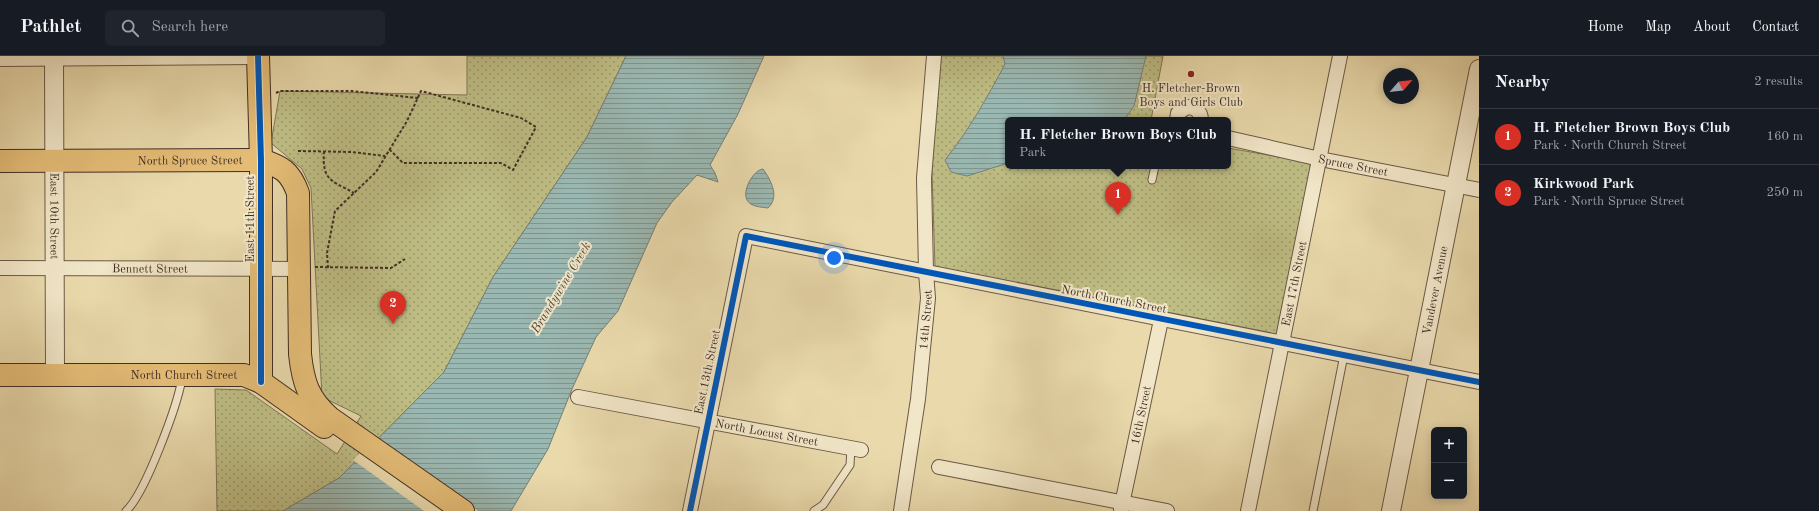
<!DOCTYPE html>
<html lang="en">
<head>
<meta charset="utf-8">
<style>
  :root { --surface:#171b24; --page:#20242c; --text:#f1f3f6; --muted:#9ea1a6; --line:#363941; --accent:#d93025 }
  body { margin:0; font-family:"Old Standard TT",serif; background:var(--page); color:var(--text) }
  .controls { position:absolute; right:12px; bottom:12px; display:grid; overflow:hidden; border-radius:6px; box-shadow:0 2px 10px #0003 }
  .controls button { width:36px; height:36px; display:grid; place-items:center; padding:0; border:0; border-bottom:1px solid var(--line); background:var(--surface); color:var(--text); font:20px sans-serif }
  .compass { position:absolute; left:1383px; top:12px; width:36px; height:36px; border-radius:50%; background:var(--surface); box-shadow:0 2px 10px #0003; rotate:62deg }
  .you { position:absolute; left:834px; top:202px; width:14px; height:14px; margin:-10px; border:3px solid #fff; border-radius:50%; background:#1a73e8; box-shadow:0 0 0 6px #1a73e833 }
  .badge { display:grid; place-items:center; width:26px; height:26px; border-radius:50%; background:var(--accent); color:#fff; font-size:13px; font-weight:700 }
  .pin { position:absolute; translate:-50% -33px; filter:drop-shadow(0 1px 2px #0008) }
  .pin::after { content:''; position:absolute; top:21px; width:14px; height:12px; background:inherit; clip-path:polygon(0 0,100% 0,50% 100%) }
  .popup { position:absolute; left:1005px; top:61px; width:226px; height:52px; box-sizing:border-box; display:grid; place-content:center; border-radius:6px; background:var(--surface); filter:drop-shadow(0 1px 3px #0005); font-size:13px; white-space:nowrap; color:var(--muted) }
  .popup b { font-size:15px; color:var(--text) }
  .popup::after { content:''; position:absolute; left:50%; top:100%; margin-left:-8px; border:8px solid transparent; border-top-color:var(--surface) }
  .list { margin:0; padding:0; list-style:none }
  h2 { display:flex; justify-content:space-between; align-items:center; height:52px; margin:0; padding:0 16px; font-size:17px }
  h2 small { font-size:13px; font-weight:400; color:var(--muted) }
  .list li { display:grid; grid-template-columns:26px 1fr auto; gap:12px; align-items:center; box-sizing:border-box; height:56px; padding:0 16px; border-top:1px solid var(--line) }
  .list b { display:block; font-size:15px; white-space:nowrap }
  .list p { margin:0; font-size:13px; white-space:nowrap; color:var(--muted) }
  .list em { font-size:13px; font-style:normal; color:var(--muted) }
  .icon { flex:none; width:22px; height:22px; fill:none; stroke:currentColor; stroke-width:2; stroke-linecap:round; stroke-linejoin:round }
  .map { position:relative; flex:none; width:1479px; height:455px; overflow:hidden }
  header { display:flex; align-items:center; gap:24px; box-sizing:border-box; height:56px; padding:0 20px; background:var(--surface); border-bottom:1px solid var(--line) }
  header strong { font-size:19px }
  nav { display:flex; gap:22px; margin-inline-start:auto; font-size:14px }
  .search { width:280px; height:36px; background:var(--page); display:flex; align-items:center; gap:10px; box-sizing:border-box; padding:0 14px; border-radius:6px; color:var(--muted); font-size:15px }
  main { display:flex }
  aside { flex:1; background:var(--surface) }
  .map>svg:first-child { display:block }
</style>
</head>
<body>
<header>
<strong>Pathlet</strong>
<div class="search"><svg class="icon" aria-label="search" viewBox="0 0 24 24"><circle cx="10" cy="10" r="6"/><path d="M15 15l6 6"/></svg>Search here</div>
<nav><a>Home</a><a>Map</a><a>About</a><a>Contact</a></nav>
</header>
<main>
<div class="map">
<svg width="1479" height="455" viewBox="0 0 1479 455">
  <defs>
    <pattern id="park-dots" width="8" height="8" patternUnits="userSpaceOnUse"><rect width="8" height="8" fill="#bebd84"/><path d="M2 2h.1M6 6h.1" fill="none" stroke="#9c9a6c" stroke-width="1.8" stroke-linecap="round"/></pattern>
    <pattern id="water-rules" width="6" height="5" patternUnits="userSpaceOnUse"><rect width="6" height="5" fill="#9ab8b2"/><path d="M0 2.5h6" fill="none" stroke="#7f9690"/></pattern>
  </defs>
  <rect width="100%" height="100%" fill="#e9d9ab"/>
  <filter id="stains"><feTurbulence type="fractalNoise" baseFrequency=".005" numOctaves="4"/><feColorMatrix values="0 0 0 0 .2 0 0 0 0 .09 0 0 0 0 .02 0 0 0 .5 -.17"/></filter>
  <radialGradient id="worn" r=".72"><stop offset=".6" stop-color="#630" stop-opacity="0"/><stop offset="1" stop-color="#630" stop-opacity=".3"/></radialGradient>
  <path fill="url(#park-dots)" stroke="#807654" d="M467 0H626L587 81 493 221 444 316 339 422 283 455H217L215 333 246 334 337 398 361 360 322 341 311 132 302 113 271 87 280 35 467 39Z
    M937 0H1163L1151 64H1008V110H1228V92L1313 107 1278 280 935 211 931 85Z"/>
  <path fill="url(#water-rules)" stroke="#768179" d="M626 0H764L738 58 710 109 715 117 718 126 697 119 672 146 657 167 618 255 596 281 572 333 548 393 511 455H283L339 422 444 316 493 221 587 81Z
    M1003 0H1146L1134 50 1124 64H1008V107L967 120 951 116 945 104C969 74 987 42 1005 8Z
    M763 113C771 124 780 141 768 152 761 151 751 151 747 144 742 135 753 114 763 113Z"/>
  <path fill="#e9d9ab" d="M375 382 478 455H424L353 404Z"/>
  <g fill="none" stroke-linecap="round" stroke-linejoin="round">
    <defs>
      <path id="service" d="M1152 124 1155 110
        M126 455C145 438 178 348 182 322
        M814 455 823 449 850 409 851 392
        M1313 455 1344 299"/>
      <g id="minor">
        <path d="M0 3 258 1"/>
        <path d="M1177 64 1178 57 1187 51C1195 51 1201 55 1201 64"/>
        <path id="s1" d="M1228 82 1320 103 1479 134"/>
        <path id="s2" d="M0 212 299 213"/>
        <path id="s3" d="M578 341 861 394"/>
        <path d="M939 411 1167 455"/>
        <path id="s4" d="M1121 453 1161 264"/>
        <path d="M690 455 746 180 1479 326"/>
        <path id="s5" d="M901 455 918 343 928 242 926 216 924 122 934 0"/>
        <path id="s6" d="M1248 455 1340 0"/>
      </g>
      <g id="tertiary">
        <path id="s7" d="M54 0 55 319"/>
        <path id="s8" d="M1391 455 1479 13"/>
      </g>
      <g id="primary">
        <path d="M258 0 261 104V326"/>
        <path id="s9" d="M0 105 261 104C282 111 290 115 298 137L300 298C303 326 308 343 330 362L463 455"/>
        <path id="s10" d="M0 319H244L261 326 324 371"/>
      </g>
    </defs>
    <use href="#service" stroke="#6b5945" stroke-width="9"/>
    <use href="#minor" stroke="#6b5945" stroke-width="16"/>
    <use href="#tertiary" stroke="#6b5945" stroke-width="20"/>
    <use href="#primary" stroke="#412e23" stroke-width="24"/>
    <path stroke="#412e23" stroke-width="2" stroke-dasharray="3 2" stroke-linecap="butt" d="M276 37 280 35H352L418 42
      M298 95 352 96 385 100
      M324 95C322 125 331 124 354 137
      M315 211 391 212 405 203
      M328 212 327 197 335 155 376 116 407 65 421 35 521 62 536 71 513 114 501 107H403L389 93"/>
    <use href="#service" stroke="#f1e6c8" stroke-width="7"/>
    <use href="#minor" stroke="#f1e6c8" stroke-width="14"/>
    <use href="#tertiary" stroke="#f1e6c8" stroke-width="18"/>
    <use href="#primary" stroke="#e4bc76" stroke-width="22"/>
    <defs>
      <path id="cycleway" d="M258 0 261 104V326
        M690 455 746 180 1479 326"/>
    </defs>
    <use href="#cycleway" stroke="#f1e6c8" stroke-width="8"/>
    <use href="#cycleway" stroke="#0057b8" stroke-width="6"/>
  </g>
  <circle fill="#8f2418" stroke="#f1e6c8" stroke-width="1.5" cx="1191" cy="18" r="4"/>
  <g text-anchor="middle" stroke-width="4" stroke-linejoin="round" paint-order="stroke">
    <g font-size="12" fill="#412e23" stroke="#f1e6c8">
      <text x="1191" y="36">H. Fletcher-Brown<tspan x="1191" dy="14">Boys and Girls Club</tspan></text>
    </g>
    <g font-size="12" fill="#412e23" stroke="#f1e6c8">
      <text dy="4" stroke="none"><textPath href="#s9" startOffset="190">North Spruce Street</textPath></text>
      <text dy="4" stroke="none"><textPath href="#s1" startOffset="128">Spruce Street</textPath></text>
      <text dy="4" stroke="none"><textPath href="#s7" startOffset="160">East 10th Street</textPath></text>
      <text transform="translate(250 163) rotate(-90)" y="4">East 11th Street</text>
      <text dy="4" stroke="none"><textPath href="#s2" startOffset="150">Bennett Street</textPath></text>
      <text dy="4" stroke="none"><textPath href="#s6" startOffset="232">East 17th Street</textPath></text>
      <text dy="4" stroke="none"><textPath href="#s8" startOffset="225">Vandever Avenue</textPath></text>
      <text transform="translate(1114 243) rotate(11)" y="4">North Church Street</text>
      <text dy="4" stroke="none"><textPath href="#s5" startOffset="193">14th Street</textPath></text>
      <text transform="translate(707 316) rotate(-78)" y="4">East 13th Street</text>
      <text dy="4" stroke="none"><textPath href="#s10" startOffset="184">North Church Street</textPath></text>
      <text dy="4" stroke="none"><textPath href="#s4" startOffset="96">16th Street</textPath></text>
      <text dy="4" stroke="none"><textPath href="#s3" startOffset="192">North Locust Street</textPath></text>
    </g>
    <g font-size="13" font-style="italic" fill="#534a40" stroke="#f1e6c8">
      <text transform="translate(560 231) rotate(-59)" y="5">Brandywine Creek</text>
    </g>
  </g>
  <rect width="100%" height="100%" filter="url(#stains)"/>
  <rect width="100%" height="100%" fill="url(#worn)"/>
</svg>
<div class="controls">
<button>+</button>
<button>−</button>
</div>
<svg class="compass" viewBox="-18 -18 36 36"><path d="M0-13l5 13h-10z" fill="#e53935"/><path d="M0 13l5-13h-10z" fill="#9ea1a6"/></svg>
<div class="you"></div>
<div class="pin badge" style="left:1118px;top:159px">1</div>
<div class="popup"><b>H. Fletcher Brown Boys Club</b>Park</div>
<div class="pin badge" style="left:393px;top:268px">2</div>
</div>
<aside>
<h2>Nearby<small>2 results</small></h2>
<ul class="list">
<li><span class="badge">1</span><div><b>H. Fletcher Brown Boys Club</b><p>Park · North Church Street</p></div><em>160 m</em></li>
<li><span class="badge">2</span><div><b>Kirkwood Park</b><p>Park · North Spruce Street</p></div><em>250 m</em></li>
</ul>
</aside>
</main>
</body>
</html>
